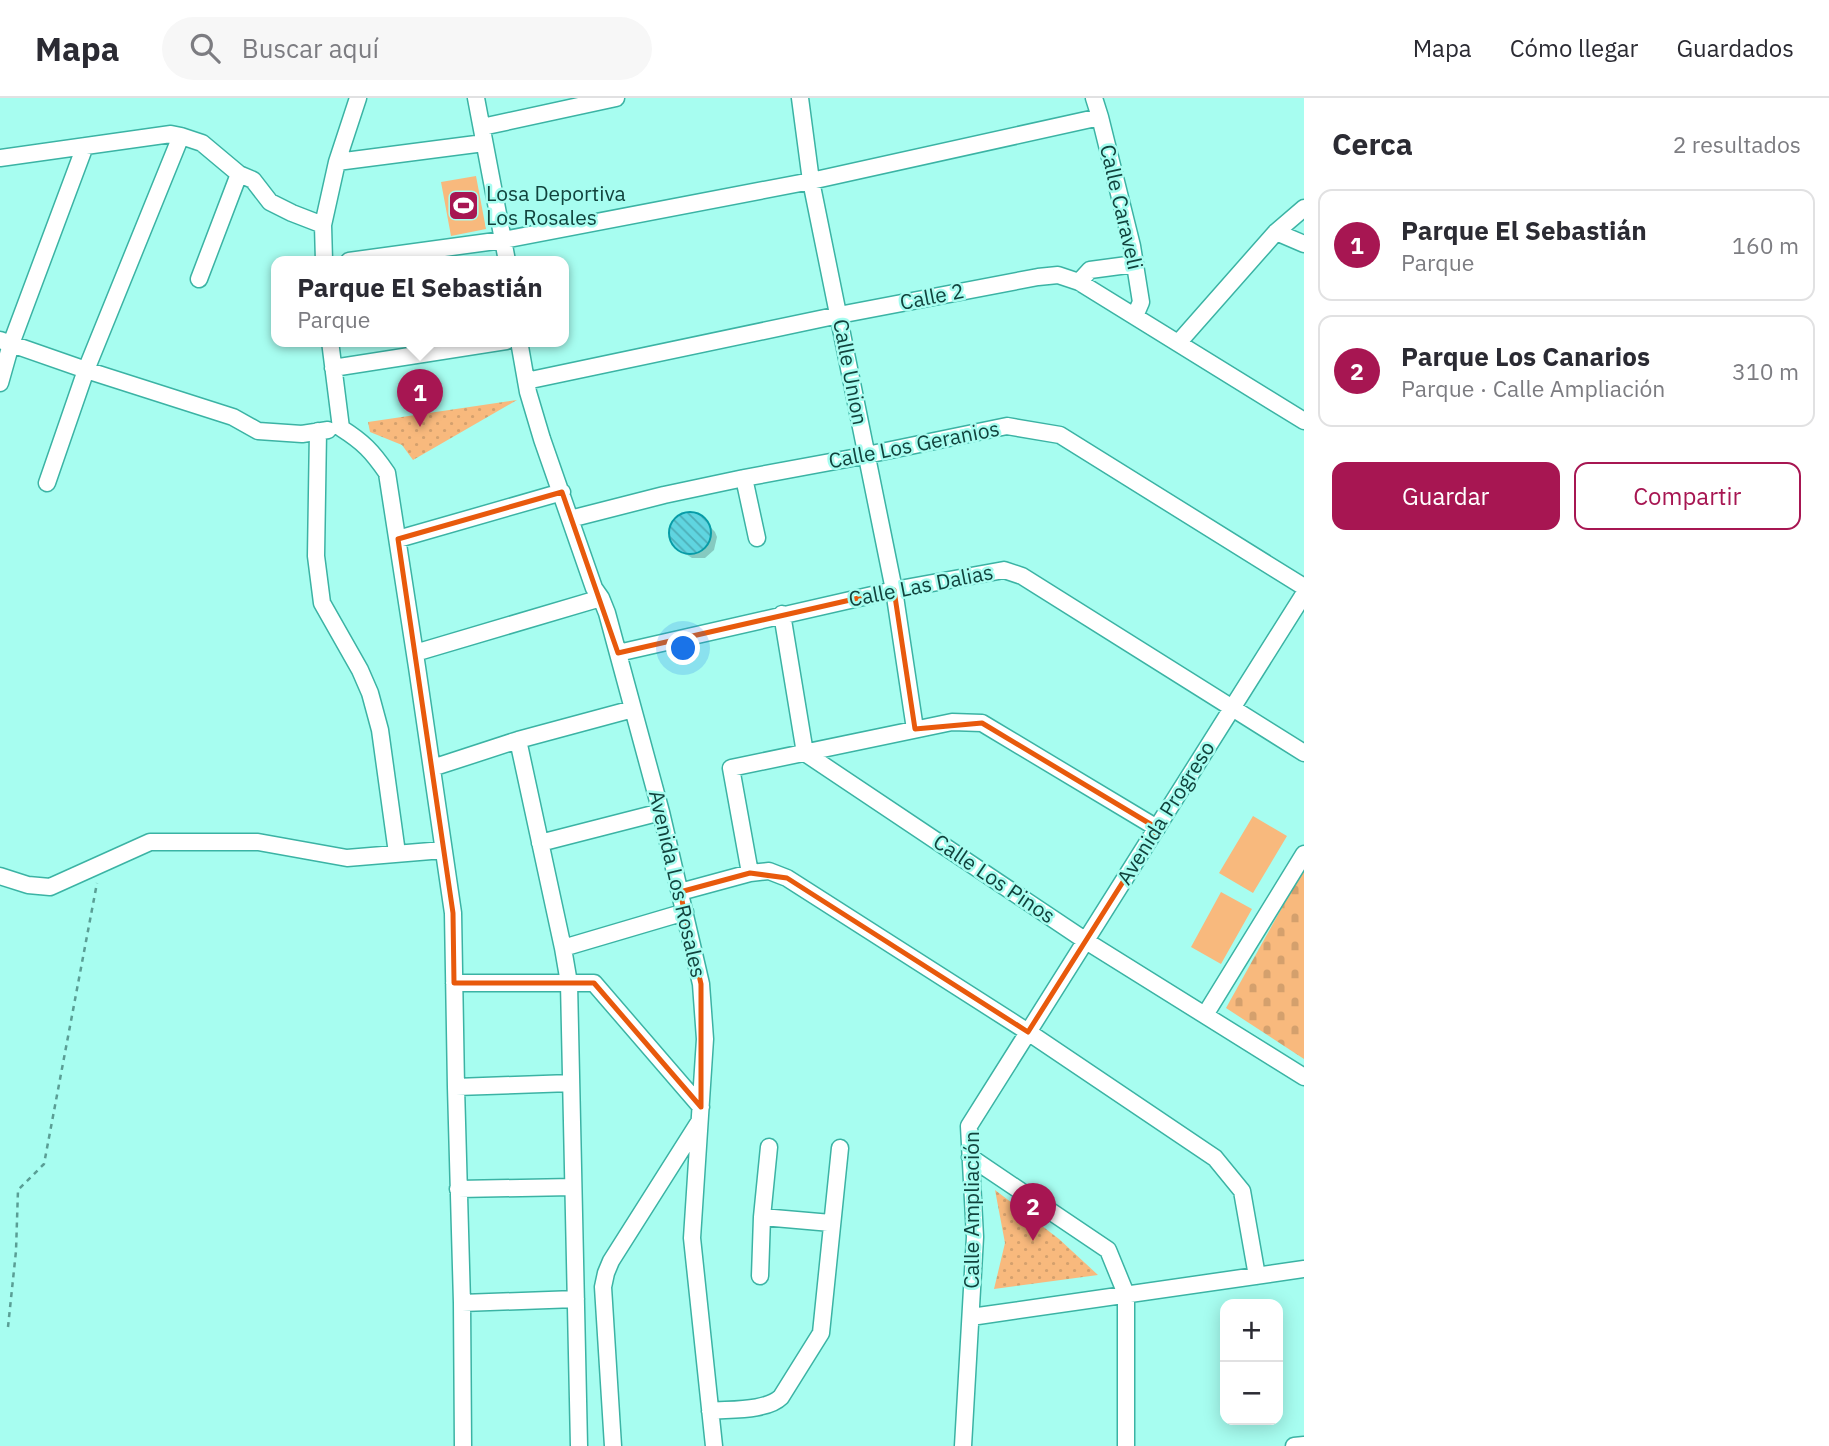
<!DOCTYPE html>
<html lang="es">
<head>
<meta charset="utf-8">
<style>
  :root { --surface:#fff; --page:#f7f7f7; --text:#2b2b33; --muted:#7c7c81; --line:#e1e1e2; --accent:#a71652 }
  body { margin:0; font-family:"IBM Plex Sans",sans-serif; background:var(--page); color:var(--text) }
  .controls { position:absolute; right:21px; bottom:21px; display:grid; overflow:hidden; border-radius:14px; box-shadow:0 4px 18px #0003 }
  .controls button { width:63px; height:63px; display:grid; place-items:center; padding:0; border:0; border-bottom:2px solid var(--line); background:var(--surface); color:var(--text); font:35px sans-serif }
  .you { position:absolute; left:684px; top:551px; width:24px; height:24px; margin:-18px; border:5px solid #fff; border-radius:50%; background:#1a73e8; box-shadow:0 0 0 10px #1a73e833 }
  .badge { display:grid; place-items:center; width:46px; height:46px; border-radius:50%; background:var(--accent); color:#fff; font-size:23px; font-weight:700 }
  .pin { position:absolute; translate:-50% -58px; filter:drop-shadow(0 2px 4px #0008) }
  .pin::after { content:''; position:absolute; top:37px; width:24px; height:21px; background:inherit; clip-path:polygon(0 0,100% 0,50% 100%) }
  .popup { position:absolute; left:271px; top:158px; width:298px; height:91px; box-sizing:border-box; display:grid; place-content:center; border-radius:14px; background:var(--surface); filter:drop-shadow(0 2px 5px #0005); font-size:23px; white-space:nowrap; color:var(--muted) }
  .popup b { font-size:26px; color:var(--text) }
  .popup::after { content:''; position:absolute; left:50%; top:100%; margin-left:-14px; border:14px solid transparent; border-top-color:var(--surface) }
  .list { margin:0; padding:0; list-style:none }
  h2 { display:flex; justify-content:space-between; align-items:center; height:91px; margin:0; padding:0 28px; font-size:30px }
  h2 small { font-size:23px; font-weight:400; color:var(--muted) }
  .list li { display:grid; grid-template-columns:46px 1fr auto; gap:21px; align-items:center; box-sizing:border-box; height:112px; margin:0 14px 14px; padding:0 14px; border:2px solid var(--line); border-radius:14px }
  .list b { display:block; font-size:26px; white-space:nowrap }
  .list p { margin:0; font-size:23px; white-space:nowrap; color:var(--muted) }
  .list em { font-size:23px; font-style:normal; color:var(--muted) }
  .actions { display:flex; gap:14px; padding:21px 28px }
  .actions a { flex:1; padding:16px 0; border:2px solid var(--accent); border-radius:14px; text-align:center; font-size:24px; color:var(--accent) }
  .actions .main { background:var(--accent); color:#fff }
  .icon { flex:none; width:38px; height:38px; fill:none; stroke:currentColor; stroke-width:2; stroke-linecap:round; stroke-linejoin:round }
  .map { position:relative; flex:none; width:1304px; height:1348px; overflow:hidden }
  header { display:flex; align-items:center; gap:42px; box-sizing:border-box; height:98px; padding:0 35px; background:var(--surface); border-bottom:2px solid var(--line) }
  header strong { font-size:33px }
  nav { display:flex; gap:38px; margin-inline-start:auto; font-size:24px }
  .search { width:490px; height:63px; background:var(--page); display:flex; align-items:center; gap:18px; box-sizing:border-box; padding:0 24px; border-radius:38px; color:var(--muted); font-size:26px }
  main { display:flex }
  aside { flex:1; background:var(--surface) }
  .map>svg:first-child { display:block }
</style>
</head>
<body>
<header>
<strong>Mapa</strong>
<div class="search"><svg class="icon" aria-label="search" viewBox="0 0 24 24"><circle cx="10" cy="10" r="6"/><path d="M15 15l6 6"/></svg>Buscar aquí</div>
<nav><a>Mapa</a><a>Cómo llegar</a><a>Guardados</a></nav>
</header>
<main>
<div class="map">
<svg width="1304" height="1348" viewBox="0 0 1304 1348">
  <defs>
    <pattern id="grass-dots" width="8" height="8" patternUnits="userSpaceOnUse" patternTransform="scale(1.75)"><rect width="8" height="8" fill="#f8b97d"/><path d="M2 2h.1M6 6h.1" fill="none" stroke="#d4a06d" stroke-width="1.8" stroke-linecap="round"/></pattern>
    <pattern id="cemetery-stones" width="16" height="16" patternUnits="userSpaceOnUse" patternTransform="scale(1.75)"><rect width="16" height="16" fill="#f8b97d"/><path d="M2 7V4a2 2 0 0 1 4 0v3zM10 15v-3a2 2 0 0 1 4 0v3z" fill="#d4a06d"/></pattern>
    <pattern id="building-back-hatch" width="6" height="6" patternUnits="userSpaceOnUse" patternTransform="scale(1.75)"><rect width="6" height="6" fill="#5fd5e0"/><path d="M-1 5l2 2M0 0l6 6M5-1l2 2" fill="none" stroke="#4daeb7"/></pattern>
  </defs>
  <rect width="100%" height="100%" fill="#a7fdf0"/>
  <path fill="url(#grass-dots)" d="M517 302 413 362 402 347 370 334 368 324Z
    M995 1092 1059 1141 1098 1177 994 1191 1005 1145Z"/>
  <path fill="url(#cemetery-stones)" d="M1304 770V961L1226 910Z"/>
  <path fill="#f8b97d" d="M476 78 486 131 451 138 441 84Z
    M1253 718 1287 738 1253 795 1219 775Z
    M1221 794 1252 811 1221 866 1191 849Z"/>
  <path fill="#0003" d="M687 415 699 417 715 434 717 439 714 452 705 460H692L681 453 674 446 672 440 671 434 676 422Z"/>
  <path fill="url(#building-back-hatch)" stroke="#079ca7" stroke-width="2" d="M669 435a21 21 0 1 1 42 0a21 21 0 1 1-42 0Z"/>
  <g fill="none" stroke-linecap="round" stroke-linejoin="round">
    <defs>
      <path id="minor" d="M476 0 507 163
        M800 0 811 83 894 492 915 631
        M1094 0 1100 19 1132 148 1141 204 1135 218
        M482 29 616 0
        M0 60 171 36 181 38 202 45 239 76 253 82 270 104 292 115 323 127
        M337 64 484 45
        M1276 134 1304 146
        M324 163 323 127 337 64 358 0
        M349 163 503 142 811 83 1100 19
        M199 181 239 76
        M1079 184 1090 172 1135 166
        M0 242 86 272 233 319 258 333 302 336 328 332
        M330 243 341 330C363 344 372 353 387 375L417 569 453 815 456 989 462 1205 463 1348
        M519 243 528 294 542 341 594 490 601 500 607 515 661 714 701 886 705 941 692 1140 714 1348
        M1179 244 1276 134 1304 110
        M333 270 506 243
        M526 283 839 217 1038 179 1058 177 1079 184 1304 323
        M0 285 11 246 85 48
        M318 333 316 458 322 505 360 572 370 595 380 632 397 755
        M744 380 757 440
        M47 385 86 272 181 38
        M570 421 664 397 744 380 852 360 1007 328 1060 337 1304 489
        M398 441 562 394
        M782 516 805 655 1086 843 1304 979
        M415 555 601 500
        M618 555 894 492 1004 472 1022 478 1304 655
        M518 642 563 850 569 885 579 1348
        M432 670 518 642 633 611
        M540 745 661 714
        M750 775 731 670 952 624 982 625 1157 730
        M0 778 28 787 50 789 150 744H258L347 760 443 752
        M680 794 750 775 769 773 787 780 1028 934 1215 1060 1242 1093 1257 1178
        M563 850 685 814
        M454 885H594L701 1009
        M1205 917 1304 756
        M456 989 571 985
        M970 1059 1108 1152 1126 1196V1348
        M458 1091 573 1089
        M762 1119 831 1125
        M760 1178 762 1119 769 1049
        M462 1205 576 1201
        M971 1219 1304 1171
        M710 1313C730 1311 767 1313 781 1299L821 1235 840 1050
        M613 1348 603 1189 606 1175 611 1163 699 1024
        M963 1348 975 1139 969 1028 1304 496
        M1294 1348 1304 1347"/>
    </defs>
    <use href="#minor" stroke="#3bb3a4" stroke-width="19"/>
    <path stroke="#5a9e95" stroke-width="2.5" stroke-dasharray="5 5" stroke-linecap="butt" d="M8 1229 16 1153 18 1092 44 1066 97 785"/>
    <use href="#minor" stroke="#fff" stroke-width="16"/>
  </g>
  <path fill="none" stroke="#e8590c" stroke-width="5" stroke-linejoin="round" d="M562 394 618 555 894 492 915 631 982 625 1157 730 1028 934 787 780 750 775 680 794 701 886V1009L594 885H454L453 815 398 441Z"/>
  <defs>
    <symbol id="stadium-square" viewBox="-11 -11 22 22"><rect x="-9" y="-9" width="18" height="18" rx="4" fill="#a71652" stroke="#a7fdf0"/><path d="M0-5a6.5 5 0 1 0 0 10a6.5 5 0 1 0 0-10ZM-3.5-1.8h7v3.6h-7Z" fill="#fff"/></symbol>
  </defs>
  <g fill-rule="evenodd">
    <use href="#stadium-square" x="446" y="90" width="35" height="35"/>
  </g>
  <g text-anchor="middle" stroke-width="5" stroke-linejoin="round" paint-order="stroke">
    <g font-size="21" fill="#11433d" stroke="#a7fdf0" text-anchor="start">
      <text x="486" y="103">Losa Deportiva<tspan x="486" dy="24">Los Rosales</tspan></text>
    </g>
    <g font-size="21" fill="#11433d" stroke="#a7fdf0">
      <text transform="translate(1121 109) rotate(77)" y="7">Calle Caraveli</text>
      <text transform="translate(932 199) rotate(-11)" y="7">Calle 2</text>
      <text transform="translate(850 274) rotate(79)" y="7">Calle Union</text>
      <text transform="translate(914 347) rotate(-11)" y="7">Calle Los Geranios</text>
      <text transform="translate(921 488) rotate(-11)" y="7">Calle Las Dalias</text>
      <text transform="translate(1166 715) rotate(-58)" y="7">Avenida Progreso</text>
      <text transform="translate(994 781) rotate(34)" y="7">Calle Los Pinos</text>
      <text transform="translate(677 786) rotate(77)" y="7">Avenida Los Rosales</text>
      <text transform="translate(972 1112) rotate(-90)" y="7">Calle Ampliación</text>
    </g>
  </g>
</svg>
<div class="controls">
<button>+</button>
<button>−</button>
</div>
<div class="you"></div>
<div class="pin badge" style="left:420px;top:329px">1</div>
<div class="popup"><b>Parque El Sebastián</b>Parque</div>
<div class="pin badge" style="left:1033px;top:1143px">2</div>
</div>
<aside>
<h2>Cerca<small>2 resultados</small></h2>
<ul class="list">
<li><span class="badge">1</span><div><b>Parque El Sebastián</b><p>Parque</p></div><em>160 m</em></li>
<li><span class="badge">2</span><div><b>Parque Los Canarios</b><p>Parque · Calle Ampliación</p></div><em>310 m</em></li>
</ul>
<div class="actions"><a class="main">Guardar</a><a>Compartir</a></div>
</aside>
</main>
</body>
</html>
